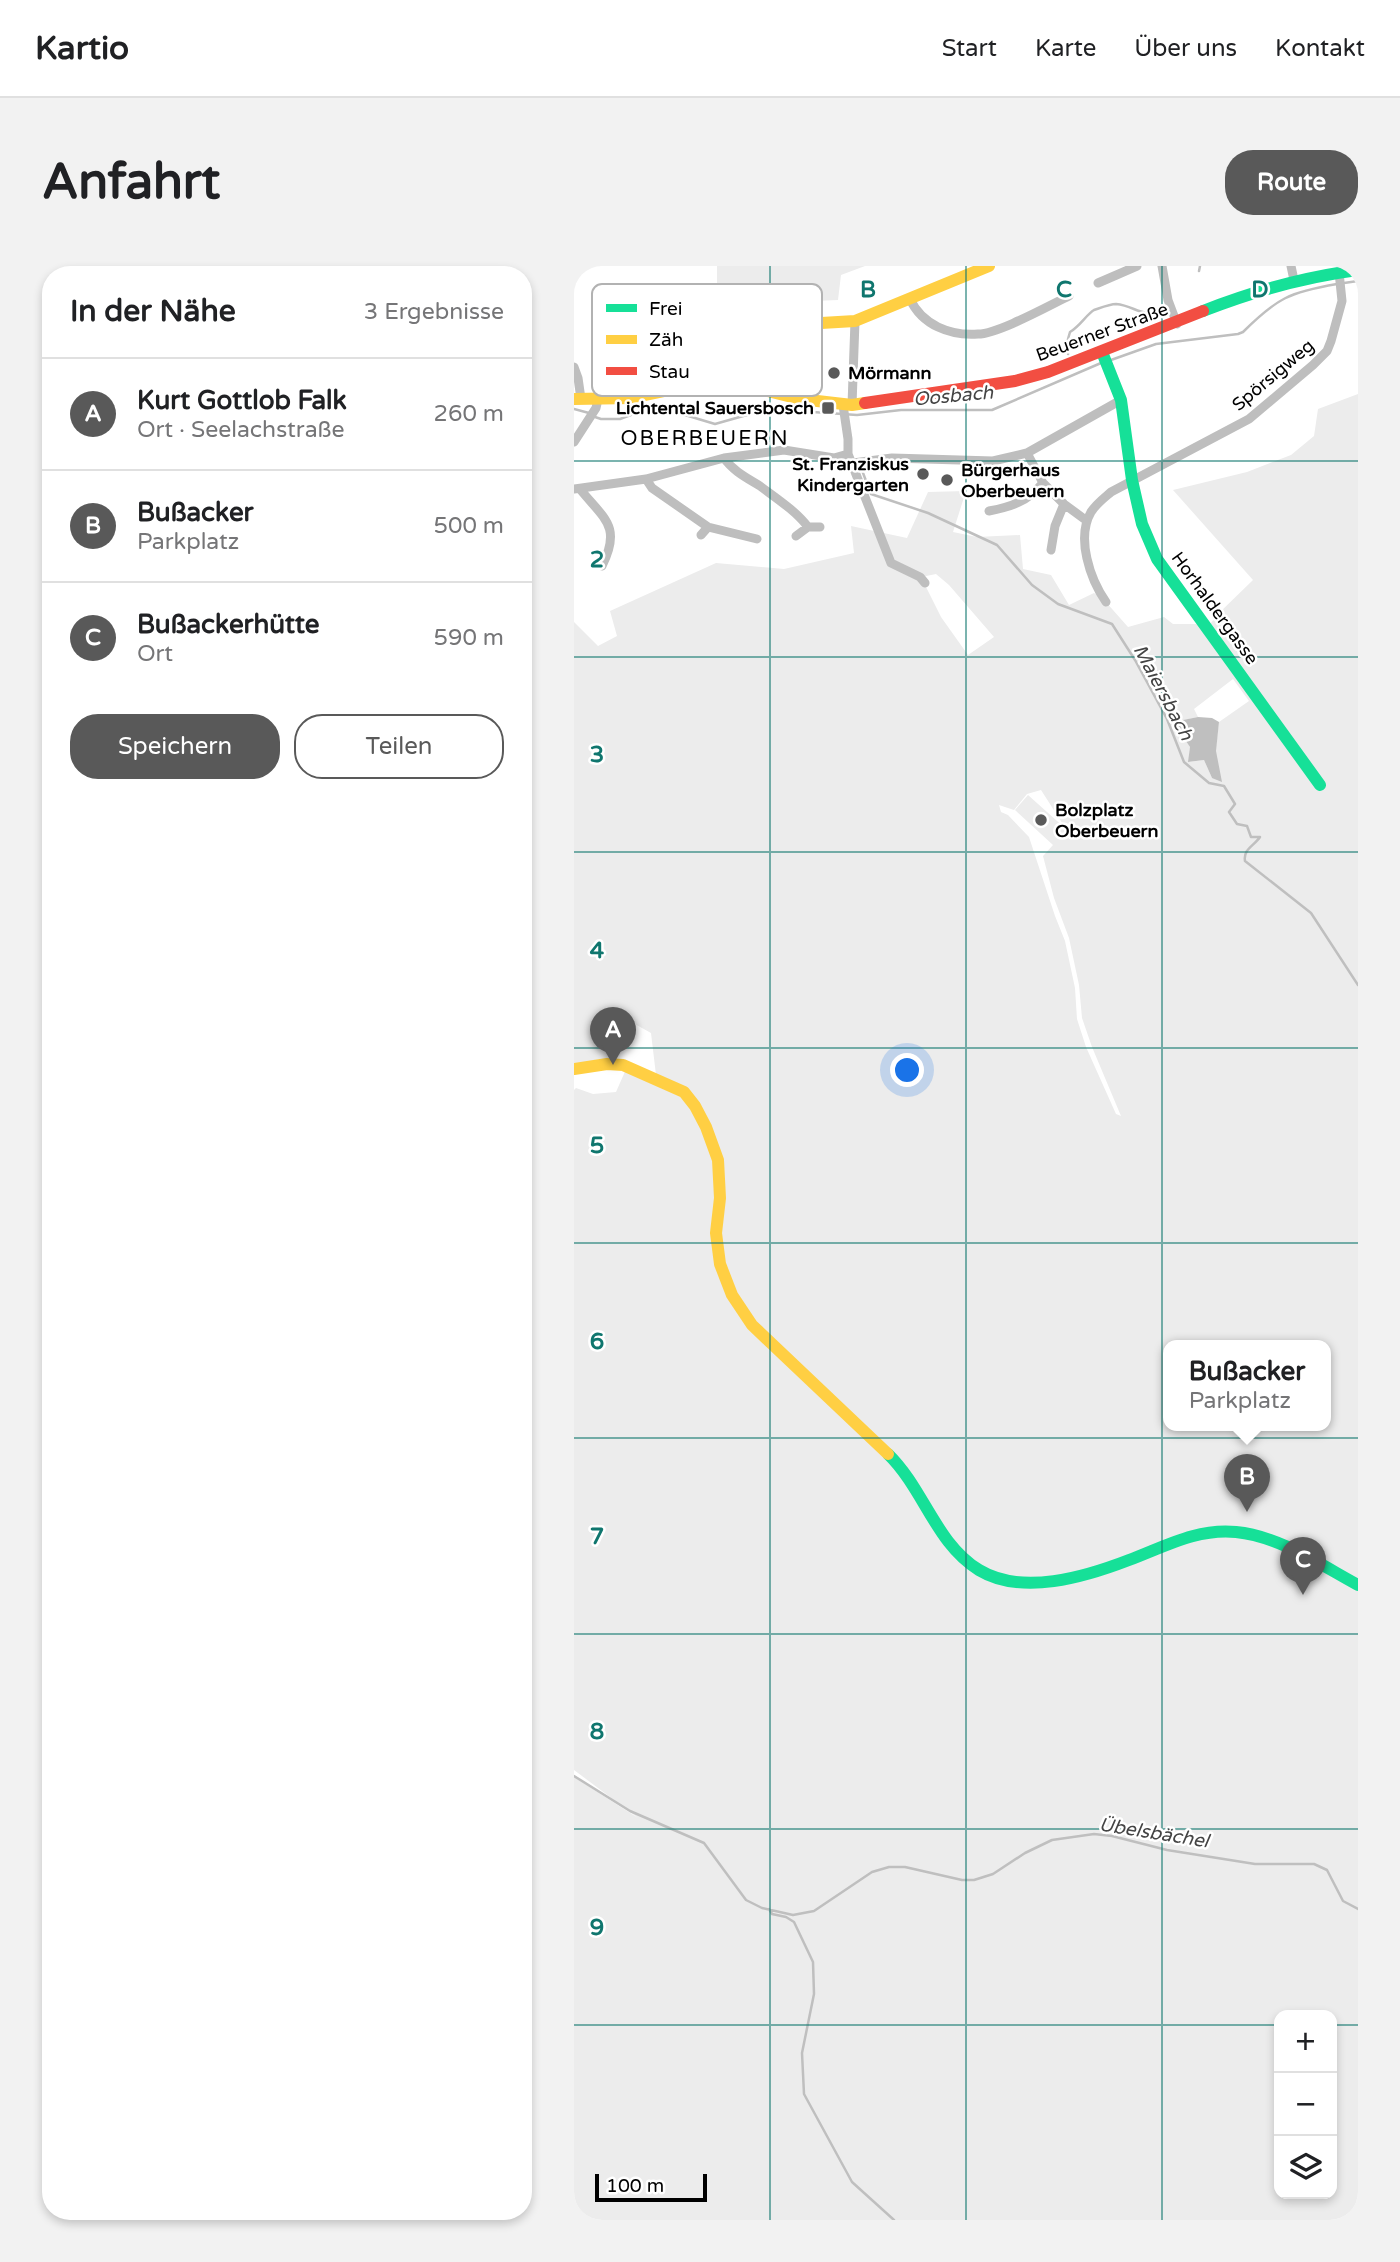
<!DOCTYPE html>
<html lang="de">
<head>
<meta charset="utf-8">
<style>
  :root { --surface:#fff; --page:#f2f2f2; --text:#202124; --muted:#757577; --line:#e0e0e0; --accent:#595959 }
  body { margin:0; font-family:"Varela Round",sans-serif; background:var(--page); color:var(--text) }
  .controls { position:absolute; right:21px; bottom:21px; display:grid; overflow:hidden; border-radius:14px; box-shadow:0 4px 10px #0003 }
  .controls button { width:63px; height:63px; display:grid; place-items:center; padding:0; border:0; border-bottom:2px solid var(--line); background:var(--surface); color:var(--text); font:35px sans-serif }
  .scale { position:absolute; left:21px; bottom:18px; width:112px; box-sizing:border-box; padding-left:7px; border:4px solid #000; border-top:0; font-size:19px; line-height:24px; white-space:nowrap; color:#000; -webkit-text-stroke:5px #fff; paint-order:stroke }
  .you { position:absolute; left:334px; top:805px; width:24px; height:24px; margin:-18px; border:5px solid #fff; border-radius:50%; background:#1a73e8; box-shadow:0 0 0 10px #1a73e833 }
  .badge { display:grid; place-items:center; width:46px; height:46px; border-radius:50%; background:var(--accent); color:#fff; font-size:23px; font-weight:700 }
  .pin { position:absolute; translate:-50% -58px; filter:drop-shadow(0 2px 4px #0008) }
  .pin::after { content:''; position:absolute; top:37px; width:24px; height:21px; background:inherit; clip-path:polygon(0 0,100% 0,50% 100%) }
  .popup { position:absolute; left:589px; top:1074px; width:168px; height:91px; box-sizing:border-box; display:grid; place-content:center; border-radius:14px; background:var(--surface); filter:drop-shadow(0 2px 5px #0005); font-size:23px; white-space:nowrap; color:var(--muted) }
  .popup b { font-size:26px; color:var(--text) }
  .popup::after { content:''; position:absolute; left:50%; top:100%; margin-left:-14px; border:14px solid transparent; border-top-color:var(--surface) }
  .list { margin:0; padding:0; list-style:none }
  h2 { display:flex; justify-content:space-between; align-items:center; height:91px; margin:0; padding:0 28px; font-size:30px }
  h2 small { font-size:23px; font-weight:400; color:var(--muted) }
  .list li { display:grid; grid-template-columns:46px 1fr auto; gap:21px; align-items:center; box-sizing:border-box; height:112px; padding:0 28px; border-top:2px solid var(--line) }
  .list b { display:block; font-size:26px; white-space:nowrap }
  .list p { margin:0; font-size:23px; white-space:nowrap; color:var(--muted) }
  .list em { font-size:23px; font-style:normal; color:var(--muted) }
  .actions { display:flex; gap:14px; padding:21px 28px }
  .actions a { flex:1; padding:16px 0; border:2px solid var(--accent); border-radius:28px; text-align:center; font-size:24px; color:var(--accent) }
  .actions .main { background:var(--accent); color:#fff }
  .icon { flex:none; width:38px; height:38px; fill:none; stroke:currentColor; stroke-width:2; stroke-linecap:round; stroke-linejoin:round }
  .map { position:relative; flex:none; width:784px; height:1954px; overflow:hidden; border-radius:28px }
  header { display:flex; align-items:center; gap:42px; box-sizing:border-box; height:98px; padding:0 35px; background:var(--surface); border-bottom:2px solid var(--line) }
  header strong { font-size:33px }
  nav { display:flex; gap:38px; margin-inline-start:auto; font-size:24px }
  .intro { display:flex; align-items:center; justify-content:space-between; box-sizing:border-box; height:168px; padding:0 42px }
  h1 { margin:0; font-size:49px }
  .button { padding:18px 32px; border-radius:28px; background:var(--accent); color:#fff; font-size:24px; font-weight:700 }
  main { display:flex; gap:42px; padding:0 42px }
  aside { flex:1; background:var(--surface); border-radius:28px; box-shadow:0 4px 10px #0003 }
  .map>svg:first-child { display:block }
</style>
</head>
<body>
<header>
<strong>Kartio</strong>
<nav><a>Start</a><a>Karte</a><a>Über uns</a><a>Kontakt</a></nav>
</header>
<div class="intro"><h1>Anfahrt</h1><a class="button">Route</a></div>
<main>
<aside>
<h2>In der Nähe<small>3 Ergebnisse</small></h2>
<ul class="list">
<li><span class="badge">A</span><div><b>Kurt Gottlob Falk</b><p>Ort · Seelachstraße</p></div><em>260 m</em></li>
<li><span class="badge">B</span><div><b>Bußacker</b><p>Parkplatz</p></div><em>500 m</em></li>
<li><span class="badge">C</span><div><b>Bußackerhütte</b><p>Ort</p></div><em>590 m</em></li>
</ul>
<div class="actions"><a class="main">Speichern</a><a>Teilen</a></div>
</aside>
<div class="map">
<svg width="784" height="1954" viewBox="0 0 784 1954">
  <rect width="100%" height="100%" fill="#fff"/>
  <path fill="#ececec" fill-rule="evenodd" d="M143 0H291L267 9 264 34 143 39 94 48 100 84 51 92 46 61 50 39 143 30Z
    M784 128V1954H0V1511L64 1552 0 1504V824L2 822 19 828 42 826 53 801 82 809 77 767 59 757 40 762 42 790 33 798 0 803V356L24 380 43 370 36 345 142 297 210 303 280 287 277 260 333 272 354 226 392 225 379 266 403 271 446 269 449 303 477 309 495 339 520 327 531 335 554 361 590 351 599 358H622L633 362 644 348 679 314 599 224 673 206 717 189 740 170 744 143ZM362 308 375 319 420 371 394 389 367 351 347 311ZM659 413 675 435 645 456 638 512 630 494 615 496 616 481 600 456 624 451 620 443ZM467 524 492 563 454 529 441 544 479 579 469 590 480 632 495 672 505 719 508 752 518 781 547 850 542 848 512 781 503 753 501 722 491 675 481 650 455 571 434 549 427 546 425 539 440 544 453 528ZM594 1080H752V1160H594ZM705 1749H758V1928H705Z"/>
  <path fill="#bfbfbf" d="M624 451 638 452 645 456 642 485 648 516 638 512 630 494 614 496 616 481 599 456Z"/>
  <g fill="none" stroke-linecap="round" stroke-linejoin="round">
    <path stroke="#bfbfbf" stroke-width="2.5" d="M625 5 626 0
      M770 17 784 15
      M494 88 492 80 496 66C506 60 513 48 520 44 526 42 536 38 542 38 563 40 566 53 590 43
      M537 94 582 78 664 68 669 66C703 32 716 26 763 18
      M0 143 15 147
      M21 151 27 153H46L81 140 141 158 194 143 283 149 327 144H418L527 97
      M286 199 297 228 354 247 423 279 458 319 484 338 538 358 561 394 593 453 610 496 635 517 650 520 661 538 655 546 663 558 673 560 677 571H686C680 580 669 583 671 595L737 647 784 719
      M0 1510 56 1545 130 1577 172 1634 188 1642 219 1649 240 1645 298 1606 315 1601H331L388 1614H400L419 1608 451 1587 478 1574 520 1568 538 1570 593 1584 681 1598H740L753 1604 769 1635 784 1643
      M195 1643 198 1648 212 1651 220 1656 239 1696 240 1728 228 1787 230 1828 278 1916 320 1954"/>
    <path stroke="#bebebe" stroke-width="9" d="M588 0 594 34 603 58
      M717 0 720 14
      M524 17 563 0
      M336 33C348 59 376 70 404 68 424 68 476 39 495 30
      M0 101 4 112 7 133
      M269 139 274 173V188L317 297 346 311 351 317
      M278 139 281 55
      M0 176 22 142 24 133
      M453 187 469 217 490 238 513 255
      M150 192C159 205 173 212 186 220 202 232 222 245 234 261
      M279 197 318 192 419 195 453 187 547 134
      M72 213 78 222 134 261
      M0 223 72 213 150 192 210 184 260 192 274 188
      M6 223C30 253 48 260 28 300
      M415 245C437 241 454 235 469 217
      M127 269 134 261 183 273
      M222 270 234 261H246
      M477 284 481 260 490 238
      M532 336C516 313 502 272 517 246 522 238 530 232 537 226L675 153 739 99 753 85 757 75 768 35 765 6"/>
    <path stroke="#16e098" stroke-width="12" d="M629 45C680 25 730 11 784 4
      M528 86 547 134 558 214 568 258 583 293 746 519
      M314 1188C350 1223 362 1278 405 1304 448 1330 511 1311 555 1294 590 1281 623 1262 662 1266 705 1270 747 1299 784 1319"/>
    <path stroke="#ffcf43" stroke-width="12" d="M134 116 136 75 144 63 281 55 415 0
      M0 133 57 132 134 116H158L226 133 278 139 291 137
      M0 803 33 798 49 799 110 826 121 840 132 861 144 894 146 932 142 967 146 998 158 1029 178 1059 314 1188"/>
    <path stroke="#f24e42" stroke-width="12" d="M291 137 441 115 474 106 629 45"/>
  </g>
  <path fill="none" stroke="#0f766e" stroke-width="2" stroke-opacity="0.55" d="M196 0V1954M392 0V1954M588 0V1954M0 195H784M0 391H784M0 586H784M0 782H784M0 977H784M0 1172H784M0 1368H784M0 1563H784M0 1759H705M758 1759H784"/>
  <g fill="#595959" stroke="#fff" stroke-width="2.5">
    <circle cx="260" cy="107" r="7"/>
    <rect x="247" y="135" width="14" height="14" rx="3.5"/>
    <circle cx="349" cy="208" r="7"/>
    <circle cx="373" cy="214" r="7"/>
    <circle cx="467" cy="554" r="7"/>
  </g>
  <g text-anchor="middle" stroke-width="5" stroke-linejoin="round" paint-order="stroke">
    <g font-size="18" fill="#000" stroke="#fff">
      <text transform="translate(528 66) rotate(-20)" y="6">Beuerner Straße</text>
      <text transform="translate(699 109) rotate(-40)" y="6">Spörsigweg</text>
      <text transform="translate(641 342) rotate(54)" y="6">Horhaldergasse</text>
    </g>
    <g font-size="18" font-weight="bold" fill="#000" stroke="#fff" text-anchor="start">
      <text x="274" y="113">Mörmann</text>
      <text x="240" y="148" text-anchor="end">Lichtental Sauersbosch</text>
      <text x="335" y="204" text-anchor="end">St. Franziskus<tspan x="335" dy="21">Kindergarten</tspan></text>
      <text x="387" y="210">Bürgerhaus<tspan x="387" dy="21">Oberbeuern</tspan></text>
      <text x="481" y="550">Bolzplatz<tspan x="481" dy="21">Oberbeuern</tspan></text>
    </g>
    <g font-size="19" font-style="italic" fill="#444" stroke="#fff">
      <text transform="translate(379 129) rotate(-5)" y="7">Oosbach</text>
      <text transform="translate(590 426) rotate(62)" y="7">Maiersbach</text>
      <text transform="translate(580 1566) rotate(9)" y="7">Übelsbächel</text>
    </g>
    <g font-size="21" letter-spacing="2" fill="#000" stroke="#fff">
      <text x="131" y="179">OBERBEUERN</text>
    </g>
  </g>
  <rect x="18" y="18" width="230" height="112" rx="10" fill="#fff" stroke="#b2b2b2" stroke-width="2"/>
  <rect x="32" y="38" width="31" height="8" fill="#16e098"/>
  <rect x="32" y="69" width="31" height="9" fill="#ffcf43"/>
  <rect x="32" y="101" width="31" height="8" fill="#f24e42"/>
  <g font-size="19" fill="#000">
    <text x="75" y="49">Frei</text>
    <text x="75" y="80">Zäh</text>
    <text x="75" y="112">Stau</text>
  </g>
  <g font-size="23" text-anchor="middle" font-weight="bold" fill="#0f766e" stroke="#fff" stroke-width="5" stroke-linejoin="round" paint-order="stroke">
    <text x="294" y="31">B</text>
    <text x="490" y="31">C</text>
    <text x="686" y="31">D</text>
    <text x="23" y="301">2</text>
    <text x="23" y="496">3</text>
    <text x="23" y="692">4</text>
    <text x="23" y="887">5</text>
    <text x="23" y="1083">6</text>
    <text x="23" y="1278">7</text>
    <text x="23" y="1473">8</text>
    <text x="23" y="1669">9</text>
  </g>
</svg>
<div class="controls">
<button>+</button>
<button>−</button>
<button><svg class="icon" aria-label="layers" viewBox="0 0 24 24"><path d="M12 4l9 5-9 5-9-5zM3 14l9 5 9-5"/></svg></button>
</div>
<div class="scale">100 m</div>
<div class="you"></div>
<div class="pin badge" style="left:39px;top:799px">A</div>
<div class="pin badge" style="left:673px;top:1246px">B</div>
<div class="popup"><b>Bußacker</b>Parkplatz</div>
<div class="pin badge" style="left:729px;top:1329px">C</div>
</div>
</main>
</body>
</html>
